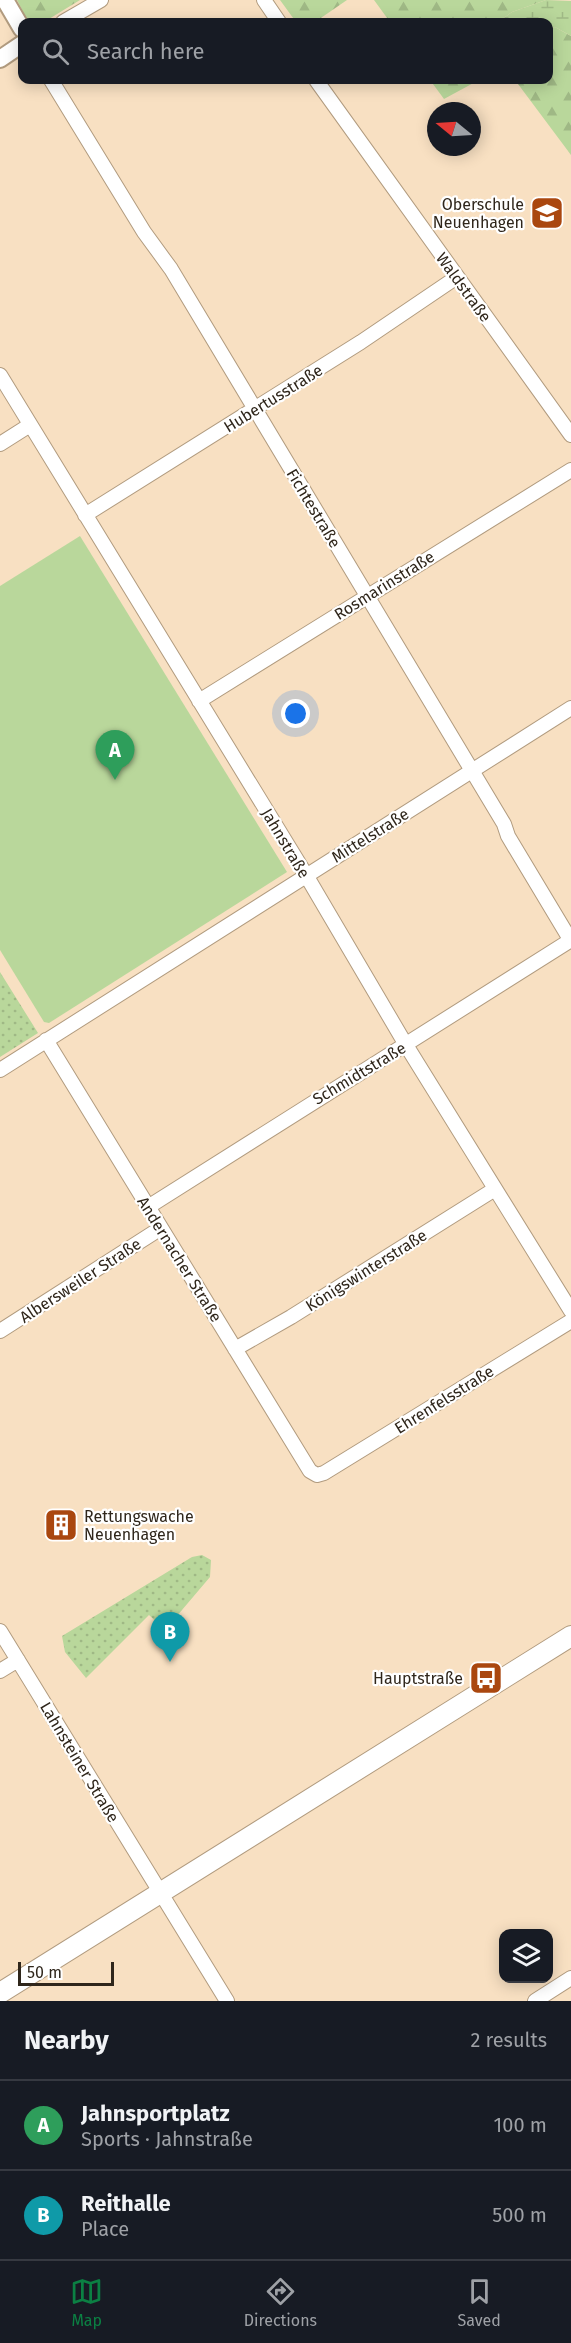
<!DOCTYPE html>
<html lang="en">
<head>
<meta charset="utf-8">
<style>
  :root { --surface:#171b24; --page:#242831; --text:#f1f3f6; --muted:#9ea1a6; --line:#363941; --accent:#0b8043 }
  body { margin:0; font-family:"Fira Sans",sans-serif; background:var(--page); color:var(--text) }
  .controls { position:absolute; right:18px; bottom:18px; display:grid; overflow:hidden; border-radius:12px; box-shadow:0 3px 15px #0003 }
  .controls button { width:54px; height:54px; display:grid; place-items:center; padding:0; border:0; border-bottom:2px solid var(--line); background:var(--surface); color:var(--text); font:30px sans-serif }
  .compass { position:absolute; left:427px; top:102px; width:54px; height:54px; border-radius:50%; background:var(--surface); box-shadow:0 3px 15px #0003; rotate:288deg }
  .scale { position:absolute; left:18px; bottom:15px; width:96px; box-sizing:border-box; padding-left:6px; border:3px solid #2f261b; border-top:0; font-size:16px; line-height:21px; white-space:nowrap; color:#2f261b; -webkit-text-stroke:4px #fff; paint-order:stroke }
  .you { position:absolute; left:296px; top:714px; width:21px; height:21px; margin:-15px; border:4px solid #fff; border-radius:50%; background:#1a73e8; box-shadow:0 0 0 9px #1a73e833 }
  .badge { display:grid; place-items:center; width:39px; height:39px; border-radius:50%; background:var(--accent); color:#fff; font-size:20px; font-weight:700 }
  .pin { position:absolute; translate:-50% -50px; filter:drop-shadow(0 2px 3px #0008) }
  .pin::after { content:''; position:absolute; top:32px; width:21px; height:18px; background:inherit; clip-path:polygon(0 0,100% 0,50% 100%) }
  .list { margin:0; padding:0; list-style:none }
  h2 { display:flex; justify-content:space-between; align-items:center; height:78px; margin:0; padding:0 24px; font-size:26px }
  h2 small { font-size:20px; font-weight:400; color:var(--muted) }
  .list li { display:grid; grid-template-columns:39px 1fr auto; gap:18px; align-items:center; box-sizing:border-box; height:90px; padding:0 24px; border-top:2px solid var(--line) }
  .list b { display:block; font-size:22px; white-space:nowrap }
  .list p { margin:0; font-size:20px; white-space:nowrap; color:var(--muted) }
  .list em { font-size:20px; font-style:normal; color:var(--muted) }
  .icon { flex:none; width:33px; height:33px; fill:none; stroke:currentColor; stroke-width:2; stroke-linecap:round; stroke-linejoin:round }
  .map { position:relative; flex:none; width:571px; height:2001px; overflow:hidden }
  .search { position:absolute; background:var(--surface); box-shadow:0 3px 15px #0003; left:18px; right:18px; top:18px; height:66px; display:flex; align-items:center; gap:15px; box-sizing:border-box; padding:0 21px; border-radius:12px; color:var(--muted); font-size:22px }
  .sheet { height:258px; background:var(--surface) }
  nav { display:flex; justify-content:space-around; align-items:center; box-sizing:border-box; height:84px; border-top:2px solid var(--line); background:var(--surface); font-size:16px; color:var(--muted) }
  nav a { display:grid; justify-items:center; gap:3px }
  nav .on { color:var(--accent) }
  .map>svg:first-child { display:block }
</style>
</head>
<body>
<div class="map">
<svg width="571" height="2001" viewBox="0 0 571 2001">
  <defs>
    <pattern id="grass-dots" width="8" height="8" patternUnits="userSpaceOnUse" patternTransform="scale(1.5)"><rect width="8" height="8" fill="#b9d79b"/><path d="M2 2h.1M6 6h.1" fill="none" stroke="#9fb885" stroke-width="1.8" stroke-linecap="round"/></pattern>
    <pattern id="forest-firs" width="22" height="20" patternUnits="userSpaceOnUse" patternTransform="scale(1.5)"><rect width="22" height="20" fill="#b9d79b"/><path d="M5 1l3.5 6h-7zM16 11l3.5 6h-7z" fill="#9fb885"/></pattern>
    <pattern id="wetland-marsh" width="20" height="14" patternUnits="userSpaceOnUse" patternTransform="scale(1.5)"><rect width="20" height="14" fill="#b9d79b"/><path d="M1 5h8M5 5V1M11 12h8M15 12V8" fill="none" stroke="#9fb885"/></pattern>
  </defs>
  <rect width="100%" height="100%" fill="#f8e0c2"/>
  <path fill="url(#grass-dots)" d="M0 972 38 1033 0 1057Z
    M202 1555 211 1560 210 1577 165 1630 149 1615 86 1678 65 1652 62 1636 192 1557Z"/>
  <path fill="url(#forest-firs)" d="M17 0H80L44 22H28Z
    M280 0H347L315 22H296Z
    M374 0H546L512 12 498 22H390Z
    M555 27 571 36V155L515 80H548L549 29Z
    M430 80H479L444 99Z"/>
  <path fill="url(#wetland-marsh)" d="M546 0 571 1V36L555 27 549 29 548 22H498L512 12Z"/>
  <path fill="#b9d79b" d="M80 536 287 872 49 1023 44 1022 0 950V586Z"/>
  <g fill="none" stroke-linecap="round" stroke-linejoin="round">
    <defs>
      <path id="minor" d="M264 0 279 22
        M63 22 101 0
        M51 80 144 232 171 269 504 824 508 836 571 941
        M316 80 571 435
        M0 375 306 875 406 1045 571 1311
        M0 444 30 425
        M85 515 361 342 457 277
        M199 701 571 470
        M46 1040 310 1471 317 1475 324 1473 571 1321
        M0 1070 571 708
        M148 1207 571 940
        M0 1331 161 1228
        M235 1349 291 1317 495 1189
        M0 1631 227 2001
        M0 1671 18 1660
        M535 2001 571 1978"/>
      <path id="tertiary" d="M5 0 22 29
        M0 59 22 44"/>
      <path id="secondary" d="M0 1993 571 1636"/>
    </defs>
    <use href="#minor" stroke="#b19b7f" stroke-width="16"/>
    <use href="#tertiary" stroke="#b19b7f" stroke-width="20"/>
    <use href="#secondary" stroke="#b19b7f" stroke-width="22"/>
    <use href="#minor" stroke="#fff" stroke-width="14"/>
    <use href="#tertiary" stroke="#fff" stroke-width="16"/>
    <use href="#secondary" stroke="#fff" stroke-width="20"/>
  </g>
  <defs>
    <symbol id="school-square" viewBox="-11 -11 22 22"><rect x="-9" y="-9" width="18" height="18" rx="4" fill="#aa470f" stroke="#fff"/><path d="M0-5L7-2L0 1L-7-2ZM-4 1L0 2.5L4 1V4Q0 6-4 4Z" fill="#fff"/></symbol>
    <symbol id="building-square" viewBox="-11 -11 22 22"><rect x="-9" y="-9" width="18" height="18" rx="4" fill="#aa470f" stroke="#fff"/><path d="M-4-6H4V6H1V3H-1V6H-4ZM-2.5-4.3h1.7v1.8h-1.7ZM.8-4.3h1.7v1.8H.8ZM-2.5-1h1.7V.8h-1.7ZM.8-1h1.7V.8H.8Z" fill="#fff"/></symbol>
    <symbol id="bus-square" viewBox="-11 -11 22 22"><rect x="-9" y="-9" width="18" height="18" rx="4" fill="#aa470f" stroke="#fff"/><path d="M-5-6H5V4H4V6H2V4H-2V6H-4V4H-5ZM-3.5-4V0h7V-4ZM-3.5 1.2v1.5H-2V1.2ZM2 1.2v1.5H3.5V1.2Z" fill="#fff"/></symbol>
  </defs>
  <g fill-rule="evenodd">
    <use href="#school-square" x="528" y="194" width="38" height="38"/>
    <use href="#building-square" x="42" y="1506" width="38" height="38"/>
    <use href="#bus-square" x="467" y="1659" width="38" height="38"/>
  </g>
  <g text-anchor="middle" stroke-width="4.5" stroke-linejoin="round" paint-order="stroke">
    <g font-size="16" fill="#2f261b" stroke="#fff" text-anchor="end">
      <text x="524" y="210">Oberschule<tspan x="524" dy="18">Neuenhagen</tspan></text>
      <text x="84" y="1522" text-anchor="start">Rettungswache<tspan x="84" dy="18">Neuenhagen</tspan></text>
      <text x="463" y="1684">Hauptstraße</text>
    </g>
    <g font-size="16" fill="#2f261b" stroke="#fff">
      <text transform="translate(464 287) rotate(54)" y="6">Waldstraße</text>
      <text transform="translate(273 398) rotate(-32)" y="6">Hubertusstraße</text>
      <text transform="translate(314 508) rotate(59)" y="6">Fichtestraße</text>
      <text transform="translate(384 585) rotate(-32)" y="6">Rosmarinstraße</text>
      <text transform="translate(370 835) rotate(-32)" y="6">Mittelstraße</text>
      <text transform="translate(286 843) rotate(59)" y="6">Jahnstraße</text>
      <text transform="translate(359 1073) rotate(-31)" y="6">Schmidtstraße</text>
      <text transform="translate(180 1259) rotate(58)" y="6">Andernacher Straße</text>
      <text transform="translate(366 1270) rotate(-32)" y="6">Königswinterstraße</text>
      <text transform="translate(80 1280) rotate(-33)" y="6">Albersweiler Straße</text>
      <text transform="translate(444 1399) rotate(-32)" y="6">Ehrenfelsstraße</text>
      <text transform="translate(80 1762) rotate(59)" y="6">Lahnsteiner Straße</text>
    </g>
  </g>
</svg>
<div class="controls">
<button><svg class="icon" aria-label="layers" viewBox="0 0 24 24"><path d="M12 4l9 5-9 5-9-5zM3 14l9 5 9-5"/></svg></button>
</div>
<svg class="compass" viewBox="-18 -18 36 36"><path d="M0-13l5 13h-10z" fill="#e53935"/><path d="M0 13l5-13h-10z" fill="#9ea1a6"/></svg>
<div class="scale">50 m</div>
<div class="you"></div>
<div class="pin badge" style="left:115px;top:780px;background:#2e9e5b">A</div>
<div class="pin badge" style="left:170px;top:1662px;background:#0f9aa8">B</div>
<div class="search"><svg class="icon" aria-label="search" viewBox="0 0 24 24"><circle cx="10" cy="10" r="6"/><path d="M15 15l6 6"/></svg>Search here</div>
</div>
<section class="sheet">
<h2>Nearby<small>2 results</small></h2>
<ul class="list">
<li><span class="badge" style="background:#2e9e5b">A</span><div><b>Jahnsportplatz</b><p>Sports · Jahnstraße</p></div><em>100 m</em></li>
<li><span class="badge" style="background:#0f9aa8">B</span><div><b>Reithalle</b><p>Place</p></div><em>500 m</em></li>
</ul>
</section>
<nav>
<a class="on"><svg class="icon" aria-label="map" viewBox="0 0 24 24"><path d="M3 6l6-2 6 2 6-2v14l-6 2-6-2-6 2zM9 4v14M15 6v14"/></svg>Map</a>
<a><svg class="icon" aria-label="directions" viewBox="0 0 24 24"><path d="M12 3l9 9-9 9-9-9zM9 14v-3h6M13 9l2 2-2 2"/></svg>Directions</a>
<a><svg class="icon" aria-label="saved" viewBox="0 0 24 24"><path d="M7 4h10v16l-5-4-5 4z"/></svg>Saved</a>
</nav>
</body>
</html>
